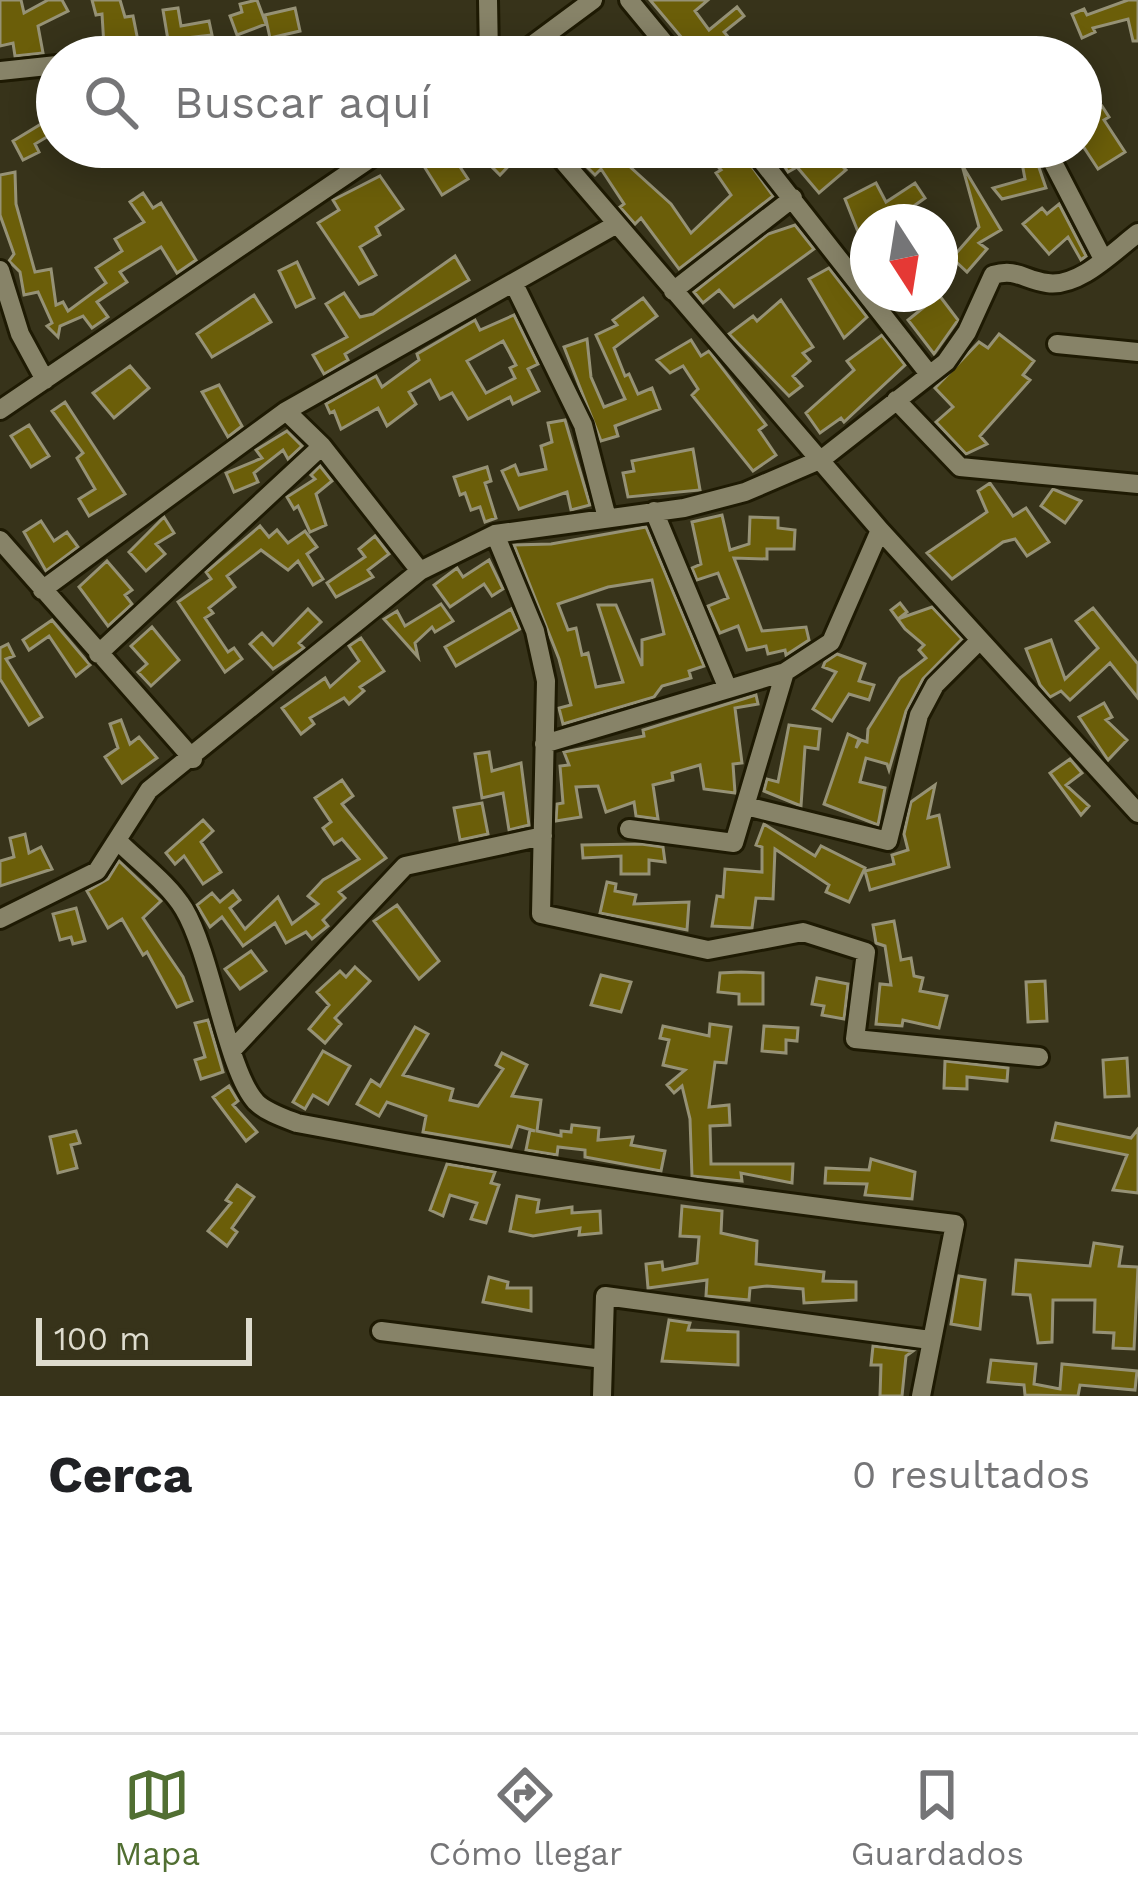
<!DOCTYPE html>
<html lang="es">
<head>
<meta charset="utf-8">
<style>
  :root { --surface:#fff; --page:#f2f2f2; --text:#202124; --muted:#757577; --line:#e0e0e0; --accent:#516f32 }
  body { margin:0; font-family:"Work Sans",sans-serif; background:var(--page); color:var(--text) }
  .compass { position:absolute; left:850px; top:204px; width:108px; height:108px; border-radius:50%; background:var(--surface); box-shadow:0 6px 30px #0003; rotate:168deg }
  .scale { position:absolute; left:36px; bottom:30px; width:216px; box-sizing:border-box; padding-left:12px; border:6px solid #dedcce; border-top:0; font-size:33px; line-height:42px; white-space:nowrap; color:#dedcce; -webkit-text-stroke:9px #37331a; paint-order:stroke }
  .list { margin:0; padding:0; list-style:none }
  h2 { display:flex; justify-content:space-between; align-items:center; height:156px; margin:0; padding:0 48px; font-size:51px }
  h2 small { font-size:39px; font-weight:400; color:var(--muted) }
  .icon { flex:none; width:66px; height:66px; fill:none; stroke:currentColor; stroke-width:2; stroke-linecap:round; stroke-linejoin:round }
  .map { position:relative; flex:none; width:1138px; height:1396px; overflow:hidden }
  .search { position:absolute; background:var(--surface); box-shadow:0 6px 30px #0003; left:36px; right:36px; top:36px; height:132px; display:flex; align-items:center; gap:30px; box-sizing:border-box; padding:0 42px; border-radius:66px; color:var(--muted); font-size:45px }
  .sheet { height:336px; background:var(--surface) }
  nav { display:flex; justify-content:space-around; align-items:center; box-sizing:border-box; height:168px; border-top:3px solid var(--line); background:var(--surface); font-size:33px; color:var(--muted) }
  nav a { display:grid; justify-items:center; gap:6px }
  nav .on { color:var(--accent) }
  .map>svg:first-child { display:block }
</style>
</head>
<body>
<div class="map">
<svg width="1138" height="1396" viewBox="0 0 1138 1396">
  <rect width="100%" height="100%" fill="#37331a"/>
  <path fill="#6b5e09" stroke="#969276" stroke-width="3" fill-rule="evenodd" d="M0 0H21L24 13 48 0H62L68 11 38 26 43 53 15 56 13 43 0 46Z
    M92 0H120L125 17 133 16 138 41 104 46 102 14 96 15Z
    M257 0 266 24 237 35 230 16 242 12 240 4Z
    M650 0H708L695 11 709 30 737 7 744 16 724 32 745 57H698Z
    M1128 0H1138V41H1133L1128 19 1093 28 1095 32 1082 38 1072 14 1084 9 1087 15Z
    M178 8 181 26 209 21 212 35 168 40 163 10Z
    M295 8 300 31 270 38 265 15Z
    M1102 106 1109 117 1104 120 1125 152 1098 169 1081 143V119Z
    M51 118 57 131 35 144 39 152 23 160 13 141Z
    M412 147H464L452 155 468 179 442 195Z
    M472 147H527L500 175Z
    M576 147H608L671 204 691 233 731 195 716 173 721 170 700 147H738L773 196 679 269 641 218 635 224 620 207 624 204 601 169 595 175 579 159Z
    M783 147H823L846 170 819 193 797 167 788 172 775 151Z
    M1019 147H1032L1046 188 1002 199 993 188 1025 179Z
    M962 165 1001 230 979 243 987 249 967 272 952 258 979 227Z
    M15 172 16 204 35 272 51 269 56 305 63 302 68 311 106 283 96 268 122 251 115 239 144 222 130 202 143 193 153 208 161 203 196 260 177 273 161 247 120 272 127 282 97 302 108 317 92 328 83 316 60 326 58 337 47 326 52 323 38 292 24 295 20 272 9 261 14 254 0 215V175Z
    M380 176 403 209 376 227 380 235 360 247 376 275 359 284 318 223 339 210 333 200Z
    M876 183 886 202 915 183 925 198 904 213 909 222H868V257L845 199Z
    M1059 204 1086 256 1081 260 1068 237 1049 254 1023 224 1042 208 1047 214Z
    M795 225 814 249 734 307 719 290 703 303 694 292 768 234Z
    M455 256 469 280 345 354 348 360 324 374 313 355 347 337 326 304 344 293 360 317 373 314Z
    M297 262 314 298 296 307 279 271Z
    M829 268 867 317 844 338 809 279Z
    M254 295 271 322 212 357 197 334Z
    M939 295 958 320 934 354 908 320Z
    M643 298 657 316 614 348 625 376 629 374 638 394 652 388 660 409 615 426 618 436 601 441 564 347 587 339 591 377 604 407 625 399 596 335 617 325 613 320Z
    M781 300 813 347 803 353 810 361 793 376 802 386 789 396 729 334 753 316 757 321Z
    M514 315 538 364 528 369 539 391 513 404 510 397 468 419 452 393 440 399 430 380 409 392 416 404 387 426 378 408 341 429 334 411 330 413 326 404 376 376 382 387 419 360 417 354 475 320 480 330ZM503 341 516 365 510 368 515 378 486 393 467 361Z
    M999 334 1034 361 1023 375 1030 380 980 436 987 444 966 454 936 422 953 407 935 388 979 342 988 348Z
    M882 335 905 365 844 422 841 418 820 433 806 413 854 370 847 361Z
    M691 340 701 356 709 351 766 425 759 430 776 455 753 471 692 395 698 389 683 366 670 373 657 360Z
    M130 366 149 388 114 418 93 393Z
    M219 385 242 426 228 437 202 392Z
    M65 402 125 494 89 516 79 499 95 489 77 458 83 453 52 411Z
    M565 420 590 505 571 510 567 492 519 509 502 471 515 465 519 475 546 469 541 446 552 442 548 423Z
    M29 425 49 456 31 467 11 436Z
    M287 431 302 446 288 459 283 450 254 473 258 482 234 492 226 473 262 458 256 450Z
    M693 449 700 490 628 497 623 473 634 471 632 461Z
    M320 466 332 481 316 494 326 525 310 532 298 506 294 509 287 497 315 479 311 475Z
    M487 467 491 481 485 483 496 518 485 522 480 507 471 510 465 493 460 495 454 477Z
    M990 483 1013 516 1026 508 1049 542 1027 556 1015 539 1003 542 952 579 927 553 987 512 978 491Z
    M1053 489 1081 501 1065 523 1041 506Z
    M722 515 730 550 749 544 750 517 778 518V528L795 530 794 549H767V559L734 558 762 631 806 627 809 640 786 655 785 650 768 654 766 646 747 650 738 626 720 633 708 606 728 598 718 573 697 580 692 568 701 564 692 522Z
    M164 517 174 533 156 544 165 554 146 571 129 552Z
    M41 521 54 541 67 532 78 547 46 571 24 532Z
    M260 526 269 537 277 530 288 543 305 531 317 547 307 554 323 579 313 585 298 561 288 570 261 550 227 576 235 587 209 608 213 613 205 618 228 652 234 648 242 659 225 672 178 602 211 579 206 572Z
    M646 527 704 666 689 671 691 678 662 686 654 697 563 724 559 708 571 705 559 659 514 545 551 544ZM652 580 664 634 642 640V666L616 605H598L623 682 596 687 588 653 582 655 576 628 568 630 558 604 608 587Z
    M375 536 389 554 368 570 373 577 336 597 327 583 365 557 359 549Z
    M489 560 503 589 492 596 484 584 450 607 434 585 457 568 463 577Z
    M107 561 132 590 125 595 132 604 108 626 79 587Z
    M900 603 907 612 898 619 932 607 962 639 923 679 906 711 889 770 887 764 866 758 860 782 885 788 878 825 824 804 848 734 859 739 856 748 861 740 867 742 868 729 900 678 926 658 919 650 924 645 905 629 891 610Z
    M441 604 453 621 435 632 432 627 415 643 418 657 384 619 397 611 405 626Z
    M1093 608 1138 664V698L1110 663 1070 700 1061 691 1050 697 1040 685 1026 649 1051 640 1065 679 1098 648 1076 621Z
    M308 609 321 622 299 643 304 648 273 669 250 644 262 633 273 645Z
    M511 609 520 629 456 666 445 647Z
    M52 620 90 665 76 676 49 636 29 650 23 640Z
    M152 627 179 660 151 686 138 672 147 664 131 646Z
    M361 638 384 671 360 687 364 691 349 704 344 698 310 718 314 724 301 734 282 708 325 678 330 687 359 661 349 646Z
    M8 644 14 656 6 659 42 717 29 725 0 679V648Z
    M837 654 865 664 859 681 874 685 869 700 849 694 832 721 813 709 836 672 823 667 825 662Z
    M756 695 758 704 735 708 742 763 733 764 735 793 704 789 700 765 672 773 673 780 653 785 658 819 636 816 634 802 606 812 598 786 576 787 581 817 556 821 557 804 563 803 560 766 569 765 564 752 644 736 643 730Z
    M1104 703 1112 717 1106 720 1127 740 1108 760 1079 717Z
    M121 720 130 744 139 737 157 758 122 783 105 757 118 748 110 724Z
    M789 725 820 729 818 749 805 747 801 806 764 791 767 779 778 782Z
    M489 752 492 771 521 763 529 825 509 830 503 793 482 798 475 754Z
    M1070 759 1082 773 1066 785 1089 806 1081 815 1050 773Z
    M342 780 353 796 342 804 386 858 339 892 345 898 323 920 328 926 312 939 306 932 286 943 275 923 243 946 222 917 210 927 197 905 212 893 220 902 233 891 240 900 230 908 245 929 278 897 292 924 318 904 308 896 323 880 359 859 342 839 334 844 323 828 331 822 315 798Z
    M935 785 928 818 939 815 949 867 870 890 865 871 894 864 892 855 908 850 904 834 911 802Z
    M482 803 488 834 460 840 454 808Z
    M203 820 213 831 201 842 221 872 203 884 184 856 175 864 166 853Z
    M764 824 815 856 821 846 865 868 849 902 826 892 829 885 775 849 773 899 756 898 752 928 712 926 717 896 723 897 725 869 762 872V847L756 845Z
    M25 834 29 853 41 847 52 869 0 886V861L14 857 10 838Z
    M641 844 663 847 665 862 649 860V874H621V856L583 858 582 845Z
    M119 861 161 901 143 918 183 977 192 1001 177 1007 147 952 143 955 122 919 108 928 87 891 108 879Z
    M607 882 616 884 615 891 636 895 634 904 689 902 687 930 600 913Z
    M397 905 439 961 419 979 374 921Z
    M76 908 85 941 73 944 71 937 60 940 53 914Z
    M894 921 901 960 911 958 914 976 923 978 920 991 947 996 939 1028 903 1020 902 1026 876 1024 880 984 891 985 885 946 876 943 873 925Z
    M251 951 266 971 240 989 225 969Z
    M355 967 370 981 335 1018 341 1024 325 1043 309 1029 329 1005 317 992 340 971 346 977Z
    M741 972 763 973V1004H739V994L718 992 720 973Z
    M601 975 631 982 621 1012 591 1005Z
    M817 978 848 984 844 1019 822 1015 824 1006 812 1004Z
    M1045 981 1047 1021 1028 1022 1026 982Z
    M208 1020 223 1072 201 1079 195 1060 205 1057 195 1023Z
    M710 1024 731 1027 726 1063 715 1062 709 1107 729 1105 730 1125 710 1126 711 1164H793L792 1183 741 1173 742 1181 692 1176 690 1119 682 1086 674 1093 667 1085 685 1070 663 1065 669 1040 660 1038 663 1026 709 1036Z
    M764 1026 798 1028 797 1041 786 1040V1053L762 1051Z
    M415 1027 428 1034 403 1075 453 1089 450 1100 478 1106 503 1069 496 1065 502 1053 527 1065 512 1096 541 1100 537 1131 561 1136V1131L571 1132 572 1125 599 1128 598 1140 633 1137 631 1145 665 1151 661 1171 585 1157V1150L558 1147 557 1155 526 1150 530 1130 535 1131 518 1126 511 1147 423 1132 426 1116 387 1102 379 1116 357 1104 371 1080 380 1086Z
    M323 1051 350 1066 328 1104 313 1095 305 1109 293 1102Z
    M1127 1058 1129 1096 1105 1097 1103 1060Z
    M945 1061 1008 1068 1007 1081 967 1077V1089L944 1088Z
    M229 1086 238 1101 233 1105 257 1132 246 1141 213 1097Z
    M1056 1123 1131 1138 1138 1129V1193L1113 1190 1127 1155 1052 1140Z
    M76 1131 80 1143 71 1145 77 1168 58 1173 50 1137Z
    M871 1159 915 1172 912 1199 865 1195 867 1184 825 1183 826 1168 869 1170Z
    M447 1164 495 1172 491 1183 499 1185 486 1223 471 1219 477 1203 450 1195 443 1216 430 1210Z
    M237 1185 254 1197 232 1228 237 1232 227 1246 208 1231 231 1203 226 1200Z
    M517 1196 539 1200 537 1212 572 1207V1213L600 1211 601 1233 579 1235 580 1228 533 1236 510 1231Z
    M682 1206 722 1211 721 1233 757 1241 756 1264 824 1272 823 1281 856 1282V1300L804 1303 803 1289 767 1286 750 1288 749 1300 706 1296 707 1280 648 1288 646 1264 662 1262 663 1270 697 1263 699 1237 680 1236Z
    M1094 1243 1122 1247 1119 1266 1138 1267 1134 1349 1113 1348 1114 1333 1094 1332 1095 1300H1053L1052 1342 1038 1343 1030 1295 1013 1294 1016 1260 1090 1266Z
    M959 1276 985 1280 980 1329 951 1324Z
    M489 1277 508 1282 507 1288H531V1311L483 1302Z
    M669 1320 690 1323 688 1330 738 1332V1365L662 1361Z
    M873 1346 913 1351 906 1356 902 1396H880L881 1365H871Z
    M991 1360 1036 1364 1034 1384 1060 1389 1062 1364 1137 1371 1135 1390 1080 1385 1078 1396 1025 1395 1024 1385 988 1382Z"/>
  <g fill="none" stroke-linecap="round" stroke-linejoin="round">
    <defs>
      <path id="minor" d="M488 0 489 57
        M629 0 676 57
        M142 57 208 51
        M516 57 593 0
        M0 71 57 65
        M551 147 880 530 1138 813
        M751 147 929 374
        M1045 147 1103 259
        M0 270 20 334 45 380
        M514 284 583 425 607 518
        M673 291 793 198
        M1057 344 1138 352
        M896 400 960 467 1138 484
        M0 410 387 147
        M286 411 322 446 420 571
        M654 511 728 689
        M495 534 535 631 546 681 541 914 708 950 803 932 866 952 855 1039 1039 1057
        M0 540 193 759
        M42 590 286 411 617 224
        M98 654 322 446
        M544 744 785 672 831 642 880 530
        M746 806 888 841 919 715 935 685 980 640
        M629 829 734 843 785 672
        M119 842C139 862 169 884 184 909 212 956 227 1071 256 1102 266 1112 284 1118 297 1123 516 1165 734 1198 955 1224L921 1396
        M0 919 97 871 149 790 420 571 495 534 684 508 745 492 822 459 946 362 967 332 993 275C1017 268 1024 280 1047 283 1079 288 1114 251 1138 233
        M234 1048 405 866 543 836
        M381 1331 603 1359
        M602 1396 605 1296 930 1340"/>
    </defs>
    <use href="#minor" stroke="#1e1a03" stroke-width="24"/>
    <use href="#minor" stroke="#878368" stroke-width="18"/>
  </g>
</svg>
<svg class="compass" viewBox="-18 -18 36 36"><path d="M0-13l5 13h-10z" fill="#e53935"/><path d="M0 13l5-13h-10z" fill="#757577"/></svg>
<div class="scale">100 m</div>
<div class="search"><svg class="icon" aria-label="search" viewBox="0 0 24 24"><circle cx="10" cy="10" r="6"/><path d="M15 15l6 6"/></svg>Buscar aquí</div>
</div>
<section class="sheet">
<h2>Cerca<small>0 resultados</small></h2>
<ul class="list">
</ul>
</section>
<nav>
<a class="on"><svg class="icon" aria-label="map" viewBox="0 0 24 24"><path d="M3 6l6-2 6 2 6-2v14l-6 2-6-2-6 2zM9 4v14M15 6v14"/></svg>Mapa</a>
<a><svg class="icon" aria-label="directions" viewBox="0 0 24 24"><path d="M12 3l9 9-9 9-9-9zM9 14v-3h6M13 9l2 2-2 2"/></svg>Cómo llegar</a>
<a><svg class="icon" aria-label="saved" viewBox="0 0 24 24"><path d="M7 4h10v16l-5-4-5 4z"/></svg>Guardados</a>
</nav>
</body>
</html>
